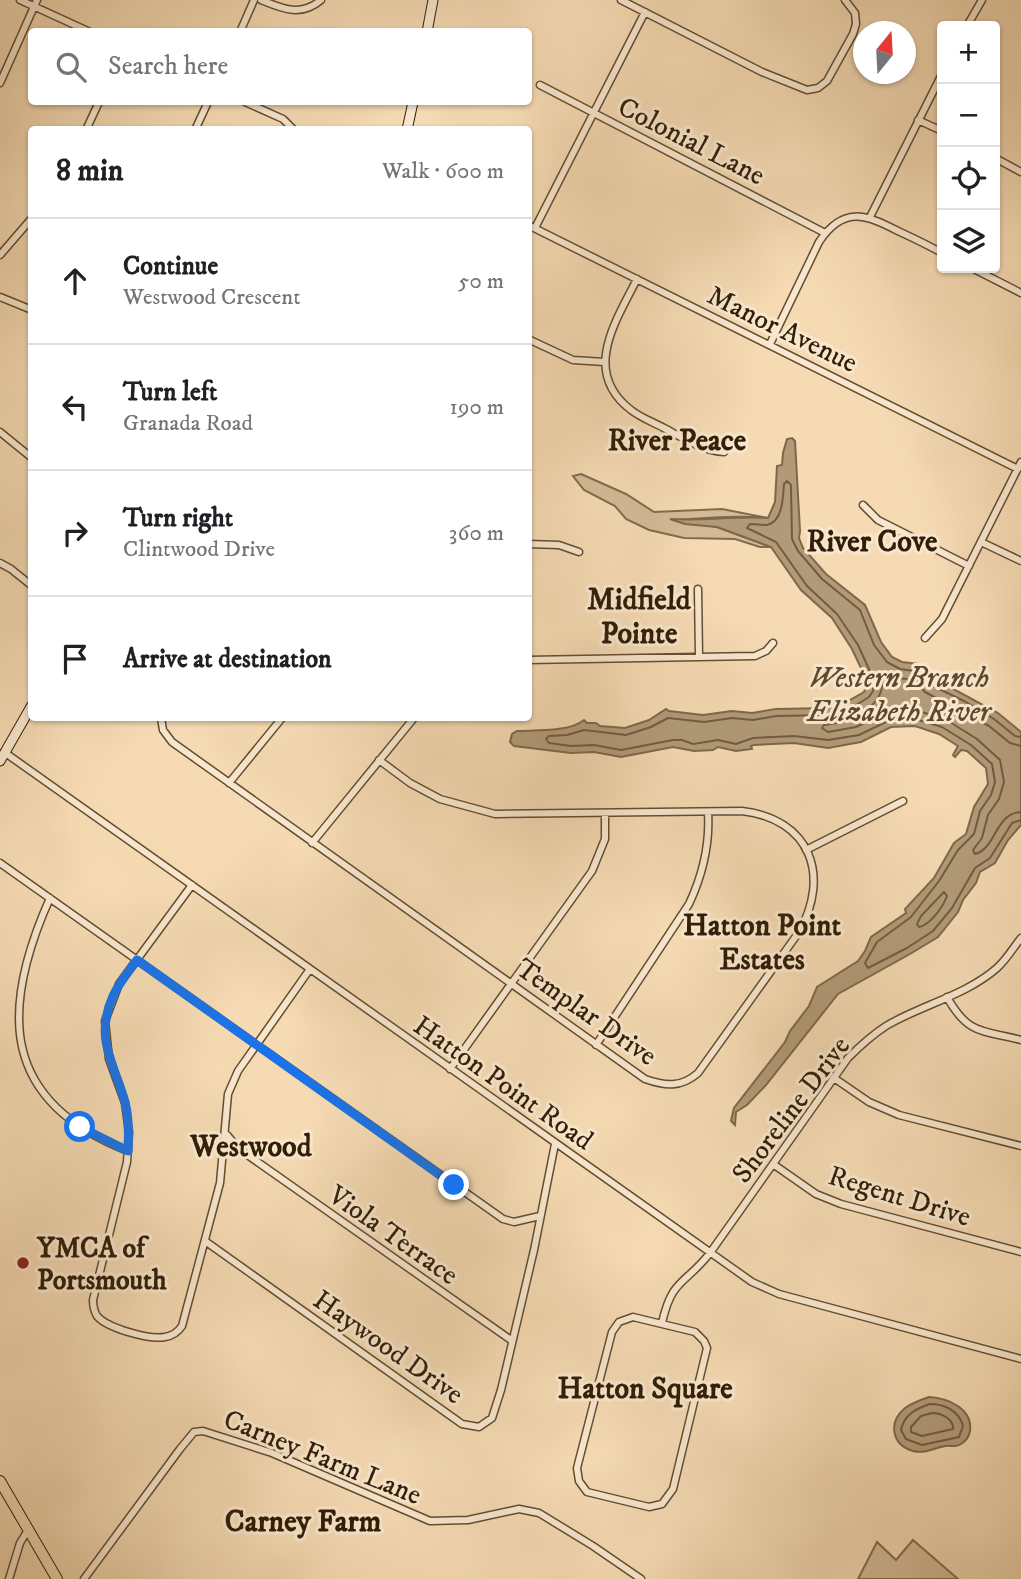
<!DOCTYPE html>
<html lang="en">
<head>
<meta charset="utf-8">
<style>
  :root { --surface:#fff; --page:#f6f6f6; --text:#202124; --muted:#757577; --line:#e0e0e0 }
  body { margin:0; font-family:"IM FELL DW Pica",serif; background:var(--page); color:var(--text) }
  .controls { position:absolute; right:21px; top:21px; display:grid; overflow:hidden; border-radius:7px; box-shadow:0 2px 5px #0004 }
  .controls button { width:63px; height:63px; display:grid; place-items:center; padding:0; border:0; border-bottom:2px solid var(--line); background:var(--surface); color:var(--text); font:35px sans-serif }
  .compass { position:absolute; left:853px; top:21px; width:63px; height:63px; border-radius:50%; background:var(--surface); box-shadow:0 2px 5px #0004; rotate:18deg }
  .stop { position:absolute; width:21px; height:21px; margin:-16px; border:5px solid #1a73e8; border-radius:50%; background:#fff }
  .stop.end { background:#1a73e8; border-color:#fff; box-shadow:0 2px 7px #0008 }
  .list { margin:0; padding:0; list-style:none }
  h2 { display:flex; justify-content:space-between; align-items:center; height:91px; margin:0; padding:0 28px; font-size:30px }
  h2 small { font-size:23px; font-weight:400; color:var(--muted) }
  .list li { display:grid; grid-template-columns:46px 1fr auto; gap:21px; align-items:center; box-sizing:border-box; height:126px; padding:0 28px; border-top:2px solid var(--line) }
  .list b { display:block; font-size:26px; white-space:nowrap }
  .list p { margin:0; font-size:23px; white-space:nowrap; color:var(--muted) }
  .list em { font-size:23px; font-style:normal; color:var(--muted) }
  .icon { flex:none; width:38px; height:38px; fill:none; stroke:currentColor; stroke-width:2; stroke-linecap:round; stroke-linejoin:round }
  .map { position:relative; flex:none; width:1021px; height:1579px; overflow:hidden }
  .search { position:absolute; background:var(--surface); box-shadow:0 2px 5px #0004; left:28px; top:28px; width:504px; height:77px; display:flex; align-items:center; gap:18px; box-sizing:border-box; padding:0 24px; border-radius:7px; color:var(--muted); font-size:26px }
  .panel { position:absolute; background:var(--surface); box-shadow:0 2px 5px #0004; left:28px; top:126px; width:504px; height:595px; border-radius:7px }
  .map>svg:first-child { display:block }
</style>
</head>
<body>
<div class="map">
<svg width="1021" height="1579" viewBox="0 0 1021 1579">
  <rect width="100%" height="100%" fill="#f5dab3"/>
  <filter id="stains"><feTurbulence type="fractalNoise" baseFrequency=".00286" numOctaves="4"/><feColorMatrix values="0 0 0 0 .2 0 0 0 0 .09 0 0 0 0 .02 0 0 0 .5 -.17"/></filter>
  <radialGradient id="worn" r=".72"><stop offset=".6" stop-color="#630" stop-opacity="0"/><stop offset="1" stop-color="#630" stop-opacity=".3"/></radialGradient>
  <path fill="#d4ba96" stroke="#826c4e" stroke-width="2" d="M581 474 626 494 654 512 722 509 768 518C736 515 704 518 673 520L717 527 771 547H760L735 539 684 538 649 530 626 519 615 506 584 490 573 476Z
    M913 1540 958 1579H858L877 1542 896 1560Z"/>
  <path fill="#b29a78" stroke="#7e684a" stroke-width="2" d="M792 438 795 441 800 531 799 538 803 548 826 574 865 605 881 642 892 657 902 662 926 665 933 678 998 713 1021 732V825L1008 840 995 863 980 872 976 883 963 900 958 912 938 937 910 954 838 994 766 1085 747 1105 736 1112 735 1125 731 1121 734 1108 785 1042 790 1031 809 1006 817 987 858 961 865 951 871 937 906 913 905 909 934 878 954 843 966 834 974 807 988 784 986 768 967 751 961 750 955 757 953 755 958 746 939 734 915 726 891 727 861 742 828 748 794 743 754 745 751 746 752 749 736 751 718 747 713 750 694 751 673 747 621 757 594 752 571 753 514 746 510 742 512 734 517 731C536 730 570 732 584 720L587 723H596L600 726 625 728 649 720 666 709 669 711 703 715 732 711 752 713 776 709 830 708 841 705 864 692 868 683 852 649 832 618 801 590 771 547 717 527 685 524 670 519C703 521 735 516 768 518L775 502 777 466 782 465 783 453 787 439Z
    M929 1397C947 1398 973 1408 970 1431 969 1437 966 1441 961 1444 955 1448 952 1445 945 1446 934 1448 925 1454 913 1451 892 1445 888 1423 904 1409 911 1403 920 1400 929 1397Z"/>
  <g fill="none" stroke-linecap="round" stroke-linejoin="round">
    <path stroke="#725c3f" stroke-width="2" d="M1021 737 1015 736 994 719 966 702 929 684 921 672 900 669 887 662 874 645 860 610 822 579 798 551 792 539 791 485 787 481 784 484C783 496 783 522 767 525 762 525 755 524 750 524L747 528 776 542 807 586 837 614 858 645 874 680 873 691 869 697 845 712 831 715 776 716 753 720 732 718 704 722 668 718 651 727 626 735 584 730 567 735 549 736 546 739 549 743 571 746 594 745 621 750 673 740H682L693 744 718 740 736 744 753 738 794 736 828 740 859 735 890 720 915 719 942 727 971 745 992 764 995 782 991 795 980 811 974 834 958 850 939 881 911 917 877 942 865 963 868 968 907 948 933 931 952 908 975 868 990 858 1012 823 1021 820
      M1021 746 1010 743 989 726 925 692 915 680 898 678 886 673 882 676C887 707 849 723 824 725L822 728 828 732 856 727 888 712 915 710 945 719 977 739 1000 760 1004 782 999 799 988 815 982 838 973 850 975 854C996 849 995 813 1021 812
      M944 892 947 896C943 907 930 925 919 927L917 924 921 916Z
      M930 1404C945 1404 959 1411 963 1426L959 1437 922 1445 906 1439 901 1430C904 1415 915 1409 930 1404Z
      M932 1413C941 1413 954 1419 953 1429L922 1436 911 1432V1427L921 1416Z"/>
    <defs>
      <path id="minor" d="M20 0 90 32
        M261 0C283 9 301 17 321 0
        M621 0 762 72 807 90 818 88 827 81 853 34 856 24 855 13 845 0
        M967 26 982 0
        M240 32 254 0
        M0 83 37 0
        M540 85 825 233
        M245 102 283 119 294 130
        M918 120 942 131
        M86 130 99 102
        M195 130 208 102
        M995 158 1021 172
        M870 217 942 74
        M528 225 1018 469
        M535 228 645 12
        M0 255 32 218
        M972 268 1021 293
        M637 279C616 321 581 372 631 410 641 418 653 422 664 428 683 438 703 451 724 452
        M0 297 32 310
        M528 339 573 360 605 362
        M770 344 819 242C843 206 865 214 898 231 913 238 928 245 942 253
        M0 432 32 458
        M863 505 878 520 969 566
        M981 542 1021 561
        M528 544 559 545 579 552
        M0 563 11 569 32 586
        M698 589 699 657
        M925 638 942 619 1021 462
        M528 660 755 656 766 651 773 643
        M161 718 163 730 172 742 645 1079C665 1086 681 1088 698 1073L799 932C831 875 810 819 742 811L495 814 440 799 410 783 379 760
        M4 752 752 1282 779 1294 1021 1359
        M229 783 282 718
        M312 843 414 718
        M806 850 903 801
        M0 863 503 1219 514 1222 540 1216
        M192 885 119 984 105 1021 109 1059 125 1103 129 1132 127 1162 93 1300C93 1306 94 1311 97 1316 107 1328 149 1340 165 1337 172 1336 178 1332 182 1326L220 1183 228 1094 238 1071 310 969
        M50 898C0 1010 0 1101 128 1151
        M947 997C968 1035 982 1030 1021 1040
        M596 1045 689 904C703 874 710 844 708 812
        M450 1069 592 871 605 839V813
        M834 1078 869 1102 899 1115 1021 1146
        M227 1135 239 1149 511 1340
        M773 1164 816 1194 841 1204 1021 1252
        M205 1241 462 1424 479 1427 492 1418 501 1390 534 1250 555 1144
        M633 1317 695 1332 704 1341 707 1348 673 1489 662 1504 649 1507 587 1492 579 1481 577 1468 612 1332 619 1322Z
        M662 1323C672 1278 685 1285 710 1253L848 1058C860 1046 872 1035 886 1026 921 1005 965 996 997 968 1007 959 1013 948 1021 938
        M9 1579 20 1543 28 1530
        M84 1579 180 1449 194 1432 203 1431 272 1453 430 1521 468 1520 519 1509 539 1513 593 1546 641 1579"/>
      <path id="secondary" d="M427 32 433 0
        M407 130 413 102
        M0 761 32 705"/>
      <path id="primary" d="M0 1481 57 1579"/>
    </defs>
    <use href="#minor" stroke="#624d31" stroke-width="9"/>
    <use href="#secondary" stroke="#311e06" stroke-width="11"/>
    <use href="#primary" stroke="#311e06" stroke-width="12"/>
    <use href="#minor" stroke="#f8e7ce" stroke-width="6"/>
    <use href="#secondary" stroke="#f8e7ce" stroke-width="9"/>
    <use href="#primary" stroke="#f5dab3" stroke-width="10"/>
  </g>
  <g fill="none" stroke-linecap="round" stroke-linejoin="round">
    <path stroke="#1a73e8" stroke-width="9" d="M80 1127 128 1151C129 1134 129 1118 125 1102 114 1063 94 1038 113 996 119 983 128 972 137 960L454 1185"/>
  </g>
  <circle fill="#8f2418" stroke="#f8e7ce" stroke-width="2.5" cx="23" cy="1263" r="7"/>
  <g text-anchor="middle" stroke-width="6" stroke-linejoin="round" paint-order="stroke">
    <g font-size="28" fill="#311e06" stroke="#f8e7ce">
      <text transform="translate(692 140) rotate(27)" y="10">Colonial Lane</text>
      <text transform="translate(783 328) rotate(26)" y="10">Manor Avenue</text>
      <text transform="translate(587 1011) rotate(35)" y="10">Templar Drive</text>
      <text transform="translate(504 1082) rotate(35)" y="10">Hatton Point Road</text>
      <text transform="translate(790 1109) rotate(-53)" y="10">Shoreline Drive</text>
      <text transform="translate(900 1195) rotate(17)" y="10">Regent Drive</text>
      <text transform="translate(394 1234) rotate(35)" y="10">Viola Terrace</text>
      <text transform="translate(389 1346) rotate(35)" y="10">Haywood Drive</text>
      <text transform="translate(323 1456) rotate(22)" y="10">Carney Farm Lane</text>
    </g>
    <g font-size="28" font-weight="bold" fill="#311e06" stroke="#f8e7ce" text-anchor="start">
      <text x="37" y="1257">YMCA of<tspan x="37" dy="32">Portsmouth</tspan></text>
    </g>
    <g font-size="30" font-weight="bold" fill="#311e06" stroke="#f8e7ce">
      <text x="677" y="450">River Peace</text>
      <text x="872" y="551">River Cove</text>
      <text x="639" y="609">Midfield<tspan x="639" dy="34">Pointe</tspan></text>
      <text x="762" y="935">Hatton Point<tspan x="762" dy="34">Estates</tspan></text>
      <text x="251" y="1156">Westwood</text>
      <text x="645" y="1398">Hatton Square</text>
      <text x="303" y="1531">Carney Farm</text>
    </g>
    <g font-size="30" font-style="italic" fill="#5e492e" stroke="#f8e7ce">
      <text x="899" y="687">Western Branch<tspan x="899" dy="34">Elizabeth River</tspan></text>
    </g>
  </g>
  <rect width="100%" height="100%" filter="url(#stains)"/>
  <rect width="100%" height="100%" fill="url(#worn)"/>
</svg>
<div class="controls">
<button>+</button>
<button>−</button>
<button><svg class="icon" aria-label="locate" viewBox="0 0 24 24"><circle cx="12" cy="12" r="6"/><path d="M12 2v4M12 18v4M2 12h4M18 12h4"/></svg></button>
<button><svg class="icon" aria-label="layers" viewBox="0 0 24 24"><path d="M12 4l9 5-9 5-9-5zM3 14l9 5 9-5"/></svg></button>
</div>
<svg class="compass" viewBox="-18 -18 36 36"><path d="M0-13l5 13h-10z" fill="#e53935"/><path d="M0 13l5-13h-10z" fill="#757577"/></svg>
<div class="stop" style="left:80px;top:1127px"></div>
<div class="stop end" style="left:454px;top:1185px"></div>
<div class="search"><svg class="icon" aria-label="search" viewBox="0 0 24 24"><circle cx="10" cy="10" r="6"/><path d="M15 15l6 6"/></svg>Search here</div>
<section class="panel">
<h2>8 min<small>Walk · 600 m</small></h2>
<ul class="list">
<li><svg class="icon" aria-label="ahead" viewBox="0 0 24 24"><path d="M12 20V5M6 11l6-6 6 6"/></svg><div><b>Continue</b><p>Westwood Crescent</p></div><em>50 m</em></li>
<li><svg class="icon" aria-label="left" viewBox="0 0 24 24"><path d="M17 20v-9H6M10 6l-5 5 5 5"/></svg><div><b>Turn left</b><p>Granada Road</p></div><em>190 m</em></li>
<li><svg class="icon" aria-label="right" viewBox="0 0 24 24"><path d="M7 20v-9h11M14 6l5 5-5 5"/></svg><div><b>Turn right</b><p>Clintwood Drive</p></div><em>360 m</em></li>
<li><svg class="icon" aria-label="arrive" viewBox="0 0 24 24"><path d="M6 21V4h12l-3 4 3 4H6"/></svg><div><b>Arrive at destination</b></div></li>
</ul>
</section>
</div>
</body>
</html>
